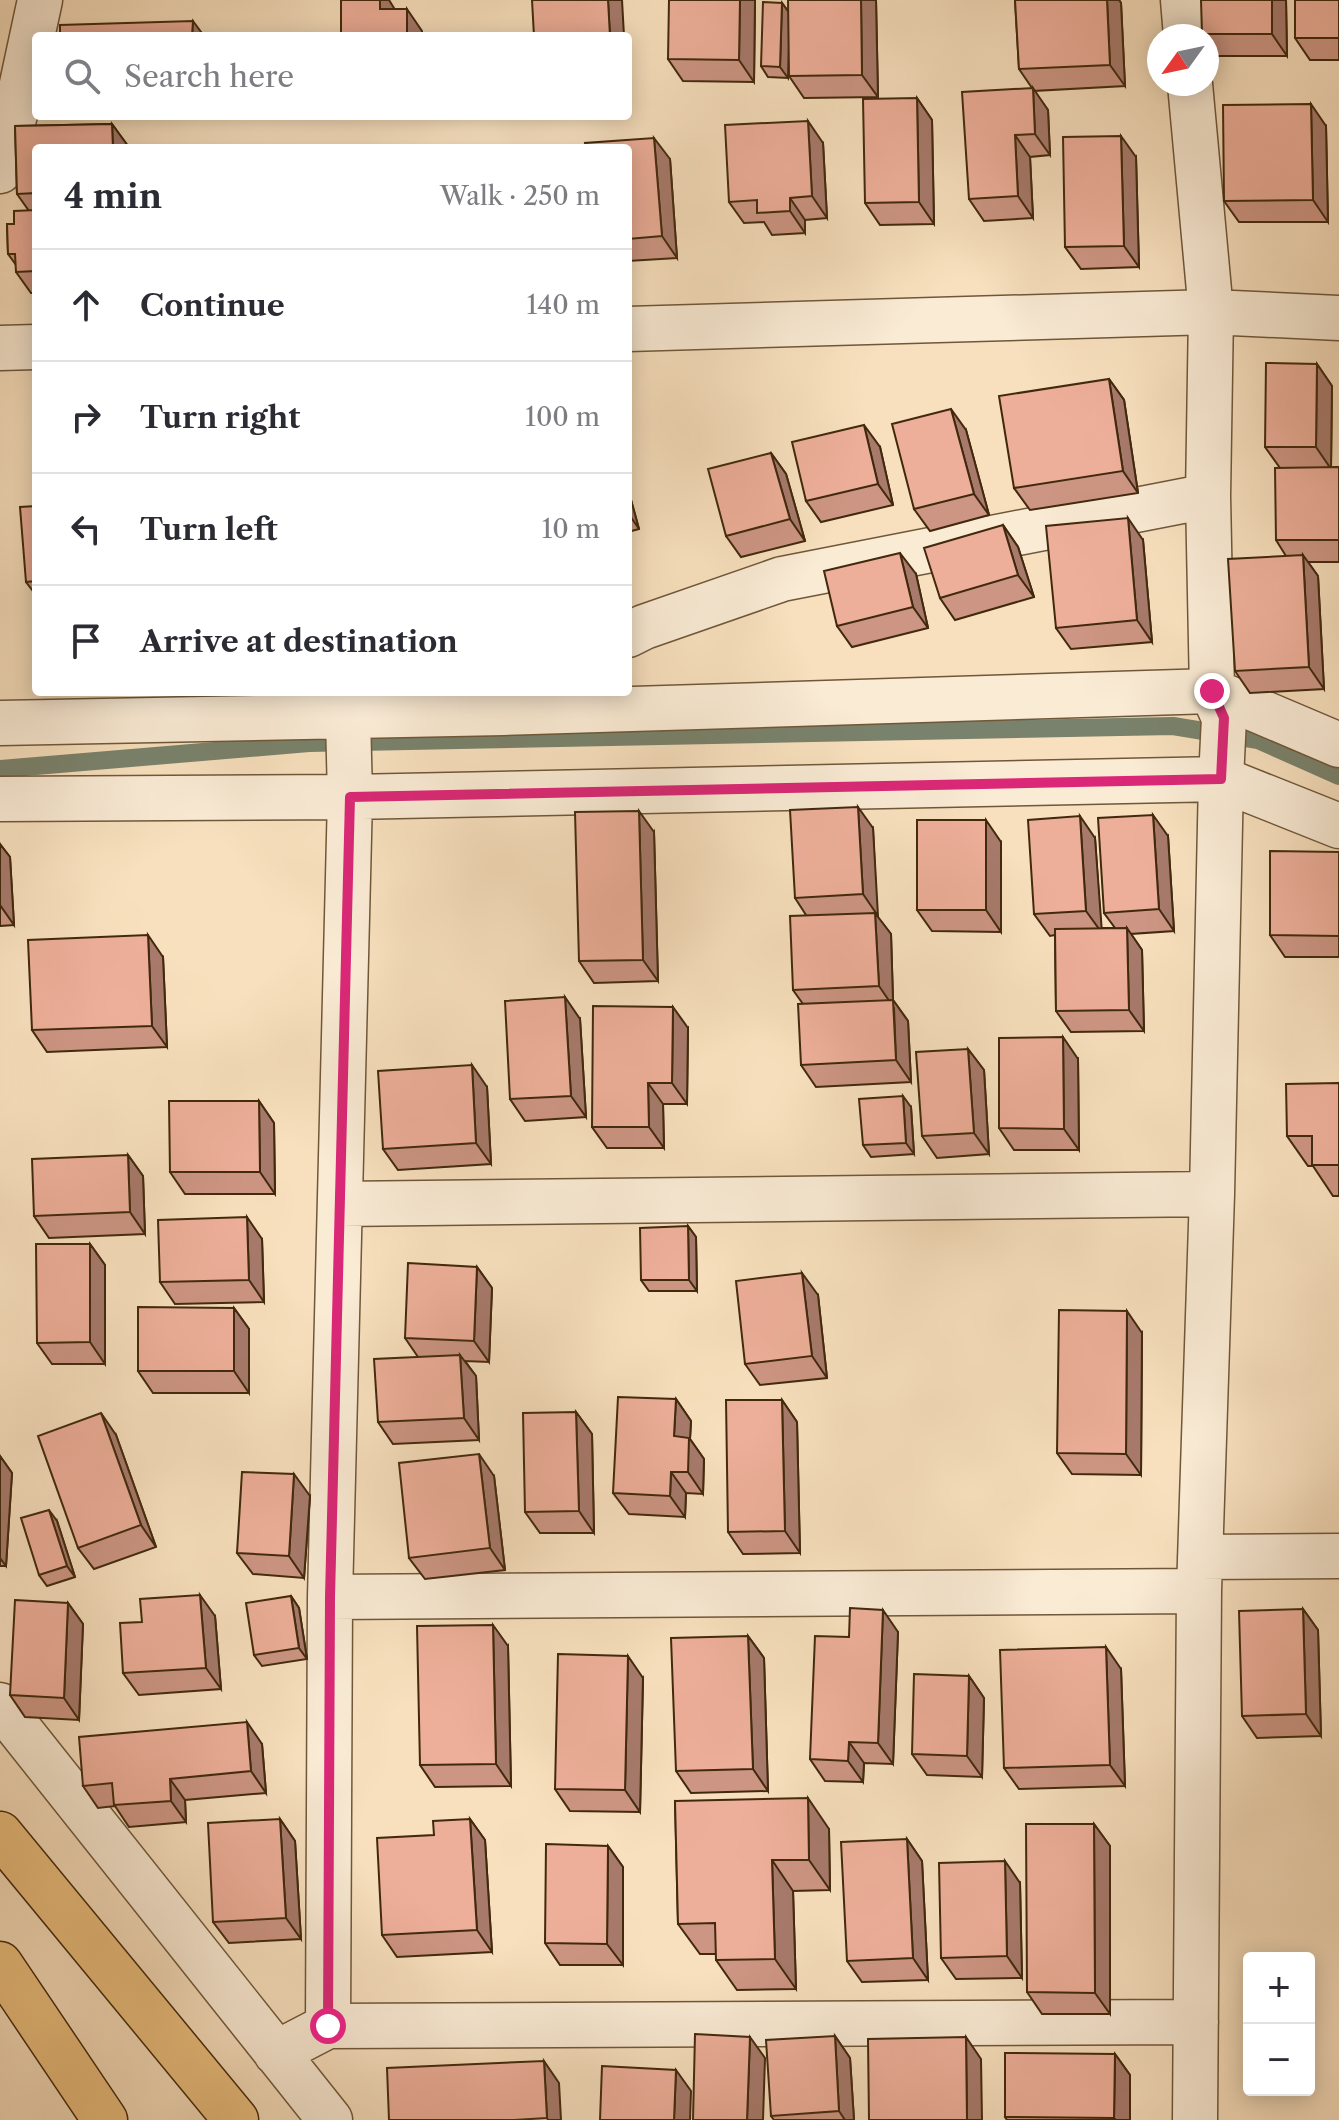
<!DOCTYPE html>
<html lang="en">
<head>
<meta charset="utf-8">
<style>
  :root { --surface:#fff; --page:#f7f7f7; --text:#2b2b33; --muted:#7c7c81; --line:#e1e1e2 }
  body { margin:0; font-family:"Libre Caslon Text",serif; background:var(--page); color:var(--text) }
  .controls { position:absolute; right:24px; bottom:24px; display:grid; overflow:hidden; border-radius:8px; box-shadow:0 4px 20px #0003 }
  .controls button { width:72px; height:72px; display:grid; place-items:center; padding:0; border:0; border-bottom:2px solid var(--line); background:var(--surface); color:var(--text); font:40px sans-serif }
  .compass { position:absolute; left:1147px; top:24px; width:72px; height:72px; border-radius:50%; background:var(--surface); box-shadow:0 4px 20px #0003; rotate:237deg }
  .stop { position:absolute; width:24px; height:24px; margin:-18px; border:6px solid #db2777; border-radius:50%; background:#fff }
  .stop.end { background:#db2777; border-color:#fff; box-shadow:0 2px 8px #0008 }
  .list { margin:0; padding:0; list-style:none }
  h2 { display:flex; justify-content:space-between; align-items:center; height:104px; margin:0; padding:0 32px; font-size:34px }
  h2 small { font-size:26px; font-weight:400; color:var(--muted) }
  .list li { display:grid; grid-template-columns:52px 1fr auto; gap:24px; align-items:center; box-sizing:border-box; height:112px; padding:0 32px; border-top:2px solid var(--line) }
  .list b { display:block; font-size:30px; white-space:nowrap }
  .list em { font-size:26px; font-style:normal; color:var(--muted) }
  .icon { flex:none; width:44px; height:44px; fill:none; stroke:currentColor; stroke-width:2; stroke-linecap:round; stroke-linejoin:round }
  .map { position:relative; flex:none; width:1339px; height:2120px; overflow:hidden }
  .search { position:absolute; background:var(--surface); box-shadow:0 4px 20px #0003; left:32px; top:32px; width:600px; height:88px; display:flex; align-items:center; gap:20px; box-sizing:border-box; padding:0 28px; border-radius:8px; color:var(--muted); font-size:30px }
  .panel { position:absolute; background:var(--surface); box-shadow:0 4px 20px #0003; left:32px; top:144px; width:600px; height:552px; border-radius:8px }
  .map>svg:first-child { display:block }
</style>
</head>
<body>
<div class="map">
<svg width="1339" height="2120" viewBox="0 0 1339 2120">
  <rect width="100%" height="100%" fill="#f8e0be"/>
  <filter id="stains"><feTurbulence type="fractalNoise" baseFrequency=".0025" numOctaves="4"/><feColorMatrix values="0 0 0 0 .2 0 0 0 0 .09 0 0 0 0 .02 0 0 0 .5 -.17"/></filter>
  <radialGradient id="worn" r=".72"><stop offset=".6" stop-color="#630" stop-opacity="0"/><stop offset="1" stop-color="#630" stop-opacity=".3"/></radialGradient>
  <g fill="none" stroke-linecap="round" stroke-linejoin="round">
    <path stroke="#79826c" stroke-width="18" d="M0 769 309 743 1173 726 1258 740 1339 776"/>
    <defs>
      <path id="minor" d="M1183 0 1186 36
        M1190 84 1211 312 1208 496 1212 691 1224 718 1221 779 1212 1194 1199 1591 1195 2120
        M0 171 17 107 40 0
        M628 329 1211 312 1339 318
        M0 348 36 347
        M628 635 644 627 782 579 1208 496
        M0 723 503 713 1212 691 1339 745
        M0 799 350 797 1221 779 1339 826
        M340 1204 1212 1194
        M1200 1557 1339 1556
        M330 1597 1199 1591
        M0 1705 330 2120
        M328 2026 330 1597 350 797 348 717
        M276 2053 328 2026 1196 2022"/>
      <path id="highway" d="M0 1834 236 2120
        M0 1964 105 2120"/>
    </defs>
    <use href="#minor" stroke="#6f5739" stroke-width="47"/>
    <use href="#highway" stroke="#41290d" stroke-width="47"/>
    <use href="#minor" stroke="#faebd5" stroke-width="44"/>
    <use href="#highway" stroke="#ecc07f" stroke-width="44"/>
  </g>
  <path fill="#cd9684" stroke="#41290d" stroke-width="2" d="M755 0 754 82 683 81 668 59Z
    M876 0 878 97 804 98 789 76V54L788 78 768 77 761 66 782 3 788 11Z
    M1015 0H1119L1121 3 1125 86 1034 91 1048 110 1050 155 1030 157 1033 218 984 221 969 199 1032 88 1019 69Z
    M1286 0 1287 56H1217L1207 42V36H1203L1202 34Z
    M1339 0V60H1310L1295 38Z
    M917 98 932 120 934 224 880 225 865 203Z
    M77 116H204V117L78 118Z
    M112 124 128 146V148H36V293H31L16 272V265L8 254 7 224H14V211H29L17 194 15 126Z
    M1326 126 1328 222H1239L1224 201Z
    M823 143 827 218 805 220V233L772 235 764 222 744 223 729 202Z
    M628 148 670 159 677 258 628 261Z
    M1136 157 1139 267 1081 269 1065 247Z
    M1317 364 1332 386 1331 468 1339 467V562H1308L1318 576 1324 689 1250 693 1235 671 1286 556 1276 540 1280 468 1265 447Z
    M1109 379 1124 400 1138 493 1030 510 1014 488Z
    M966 430 989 515 930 531 914 509Z
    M880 447 893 505 821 522 806 501Z
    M771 453 786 474 805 541 741 557 726 536Z
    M628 489 639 529 628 532Z
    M36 506V595L26 582Z
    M1003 525 1018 547 1034 597 955 620 940 598Z
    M1143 540 1152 642 1071 649 1056 628Z
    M916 574 928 628 852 647 837 626Z
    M873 828 877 916 891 934 893 1000 908 1021 911 1082 816 1087 801 1065 803 1004 793 990 806 915 795 898Z
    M654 832 658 981 594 983 579 961Z
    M1168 836 1174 931 1131 934 1142 950 1144 1031 1071 1032 1056 1011 1055 935 1050 936 1034 914 1095 838 1101 928H1115L1104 913Z
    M1001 842V932L932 931 917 910Z
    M0 844 10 857 14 925 0 926Z
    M1339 852V957H1285L1270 935Z
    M163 957 167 1047 47 1052 32 1030Z
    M580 1019 586 1117 525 1121 510 1099Z
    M688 1028 687 1104H663L664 1148H607L592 1127Z
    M968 1049 984 1070 989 1154 937 1158 922 1136Z
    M1078 1059 1079 1150H1014L999 1128Z
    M1339 1083V1196H1333L1313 1166H1308L1287 1136Z
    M487 1087 491 1164 398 1170 383 1149Z
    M259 1101 274 1123 275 1194H185L170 1172Z
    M911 1107 914 1154 871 1157 863 1145Z
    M128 1155 143 1176 145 1234 49 1238 34 1216Z
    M688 1226 696 1237 697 1291H649L641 1280Z
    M262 1239 264 1302 175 1304 160 1282Z
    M90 1244 105 1265V1364H52L37 1343Z
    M477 1267 492 1288 489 1362 465 1361 476 1376 479 1440 393 1444 378 1422 418 1357 405 1338Z
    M818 1295 827 1378 760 1385 745 1364Z
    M234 1308 249 1329V1393H153L138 1371Z
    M1142 1333 1141 1475 1072 1474 1057 1453Z
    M676 1399 691 1421 690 1439 704 1459 703 1494 686 1493 685 1517 629 1514 613 1493Z
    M782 1400 797 1422 800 1553 743 1554 728 1532Z
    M576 1412 592 1434 594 1533H540L525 1512Z
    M116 1435 156 1547 94 1569 78 1548Z
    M0 1456 12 1473 6 1566H0Z
    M494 1476 505 1570 425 1579 409 1558Z
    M310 1496 304 1578 253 1574 237 1553Z
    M57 1521 75 1577 47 1586 39 1575Z
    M291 1596 299 1608 307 1659 262 1666 254 1655Z
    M68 1603 83 1624 79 1720 25 1717 10 1695Z
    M1303 1609 1318 1630 1321 1736 1257 1738 1242 1716Z
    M215 1616 221 1689 139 1695 123 1673Z
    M898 1632 893 1764 864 1763 863 1782 825 1781 810 1759 849 1637Z
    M748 1636 764 1658 768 1791 691 1793 676 1771Z
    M508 1646 511 1786 435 1787 420 1765Z
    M1121 1669 1125 1786 1019 1789 1004 1768Z
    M969 1676 984 1698 982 1777 927 1775 912 1754Z
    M643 1678 640 1812 570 1811 555 1789Z
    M262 1744 266 1793 185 1800 186 1822 129 1827 115 1806 98 1808 83 1786Z
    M675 1801 829 1829 830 1890 793 1891 796 1989 737 1990 716 1960V1954H700L678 1924Z
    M280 1819 295 1841 301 1939 229 1943 213 1922Z
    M470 1819 485 1840 492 1952 397 1957 382 1935 434 1835Z
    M1094 1824 1110 1846V2014H1042L1027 1992Z
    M907 1839 922 1861 928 1980 862 1982 847 1961Z
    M608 1846 623 1867V1965H560L545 1943Z
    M1020 1883 1022 1978 956 1979 941 1958Z
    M835 2036 850 2058 854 2120H774L771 2116Z
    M1115 2054 1130 2075V2120H1007L1005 2117Z"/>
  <path fill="#a77a6c" stroke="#41290d" stroke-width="2" d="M380 0H389L394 8 395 30 380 9Z
    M608 0H622L624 36H610Z
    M740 0H755L754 82 739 60Z
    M861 0H876L878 97 862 75Z
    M1107 0H1119L1121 3 1125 86 1110 65Z
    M1272 0H1286L1287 56 1272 34Z
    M782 3 790 14 788 78 780 67Z
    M407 9 422 31V36H407Z
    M193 21 204 36H192Z
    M1033 88 1048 110 1050 155 1035 134Z
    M917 98 932 120 934 224 919 202Z
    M1311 104 1326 126 1328 222 1313 200Z
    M808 121 823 143 827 218 812 196Z
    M112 124 128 146V148H113Z
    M1015 135 1030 157 1033 218 1018 196Z
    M1121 136 1136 157 1139 267 1124 246Z
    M654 138 670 159 677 258 662 236Z
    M790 198 805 220V233L790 211Z
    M1317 364 1332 386 1331 469 1316 447Z
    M1109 379 1124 400 1138 493 1123 471Z
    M951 409 966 430 989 515 974 494Z
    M864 425 880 447 893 505 878 484Z
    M771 453 786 474 805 541 790 519Z
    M628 489 639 529 628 513Z
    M1128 518 1143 540 1152 642 1137 620Z
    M1003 525 1018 547 1034 597 1018 575Z
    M900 553 916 574 928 628 913 607Z
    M1303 555 1318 576 1324 689 1309 667Z
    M858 807 873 828 878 916 863 894Z
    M639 811 654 832 658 981 643 960Z
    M1153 815 1168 836 1174 931 1159 909Z
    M1080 816 1095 838 1102 933 1086 911Z
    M986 820 1001 842V932L986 910Z
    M0 844 10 857 14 925 0 905Z
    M875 913 891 934 893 1000 908 1021 911 1082 896 1060 894 1008 879 986Z
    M1127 928 1142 950 1144 1031 1129 1010Z
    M148 935 163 957 167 1047 152 1026Z
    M565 997 580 1019 586 1117 571 1096Z
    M673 1007 688 1028 687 1104 672 1083Z
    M1063 1037 1078 1059 1079 1150 1064 1129Z
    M968 1049 984 1070 989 1154 974 1133Z
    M472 1065 487 1087 491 1164 476 1143Z
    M648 1083 663 1104 664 1148 649 1127Z
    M903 1096 911 1107 914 1154 906 1143Z
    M259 1101 274 1123 275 1194 260 1172Z
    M128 1155 143 1176 145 1234 130 1212Z
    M247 1217 262 1239 264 1302 249 1280Z
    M688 1226 696 1237 697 1291 689 1280Z
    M90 1244 105 1265V1364L90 1342Z
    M477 1267 492 1288 489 1362 474 1341Z
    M802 1273 818 1295 827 1378 812 1356Z
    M234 1308 249 1329V1393L234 1371Z
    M1127 1311 1142 1333 1141 1475 1126 1454Z
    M460 1355 476 1376 479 1440 464 1418Z
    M676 1399 691 1421 690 1439 704 1459 703 1494 688 1472 674 1436Z
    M782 1400 797 1422 800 1553 785 1531Z
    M576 1412 592 1434 594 1533 579 1511Z
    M101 1413 116 1435 156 1547 141 1525Z
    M479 1454 494 1476 505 1570 490 1548Z
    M0 1456 12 1473 6 1566 0 1558Z
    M671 1472 686 1493 685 1517 670 1496Z
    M294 1474 310 1496 304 1578 289 1556Z
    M49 1510 57 1521 75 1577 67 1566Z
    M200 1595 215 1616 221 1689 206 1668Z
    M291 1596 299 1608 307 1659 299 1648Z
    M68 1603 83 1624 79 1720 64 1698Z
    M1303 1609 1318 1630 1321 1736 1306 1714Z
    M883 1610 898 1632 893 1764 878 1743Z
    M493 1625 508 1646 511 1786 496 1764Z
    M748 1636 764 1658 768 1791 753 1769Z
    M1106 1647 1121 1669 1125 1786 1110 1765Z
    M628 1656 643 1678 640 1812 625 1790Z
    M969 1676 984 1698 982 1777 967 1756Z
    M247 1722 262 1744 266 1793 251 1771Z
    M849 1742 864 1763 863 1782 848 1761Z
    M170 1779 185 1800 186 1822 171 1801Z
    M808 1798 829 1829 830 1890 809 1860Z
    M280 1819 295 1841 301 1939 286 1918Z
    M470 1819 485 1840 492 1952 477 1930Z
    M1094 1824 1110 1846V2014L1095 1993Z
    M907 1839 922 1861 928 1980 913 1958Z
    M608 1846 623 1867V1965L607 1944Z
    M772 1860 793 1891 796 1989 775 1959Z
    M1005 1861 1020 1883 1022 1978 1007 1956Z
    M835 2036 850 2058 854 2120H845L839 2111Z
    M750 2037 765 2058 763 2120H747Z
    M966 2037 981 2059 982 2120H967Z
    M1115 2054 1130 2075V2120H1116L1114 2118Z
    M544 2061 559 2083 561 2120H548L547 2118Z
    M676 2070 691 2091 690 2120H674Z"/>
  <path fill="#eeaf9a" stroke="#41290d" stroke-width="2" d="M341 0H380V9H407V36H341Z
    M532 0H608L610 36H534Z
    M669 0H740L739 60 668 59Z
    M788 0H861L862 75 789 76Z
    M1015 0H1107L1110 65 1019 69Z
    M1201 0H1272V34H1202Z
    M1295 0H1339V38H1295Z
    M763 2 782 3 780 67 761 66Z
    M193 21 192 36H60V25Z
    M1033 88 1035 134 1015 135 1018 196 969 199 962 92Z
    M917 98 919 202 865 203 863 99Z
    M1311 104 1313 200 1224 201 1223 105Z
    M808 121 812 196 790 198V211L757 213V200L729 202 725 125Z
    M112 124 113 148H36V193L17 194 15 126Z
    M1121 136 1124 246 1065 247 1063 137Z
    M654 138 662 236 628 239V148H586L585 143Z
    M36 210V271L16 272 15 254H8L7 224H14V211Z
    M1266 363 1317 364 1316 447H1265Z
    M1109 379 1123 471 1014 488 999 396Z
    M951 409 974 494 914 509 892 424Z
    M864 425 878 484 806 501 792 442Z
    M771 453 790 519 726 536 708 469Z
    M1339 467V540H1276L1275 468Z
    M36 506V581L26 582 20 507Z
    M1128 518 1137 620 1056 628 1046 526Z
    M1003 525 1018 575 940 598 924 548Z
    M900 553 913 607 837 626 824 571Z
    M1303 555 1309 667 1235 671 1228 559Z
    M858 807 863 894 795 898 790 810Z
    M639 811 643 960 579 961 575 812Z
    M1153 815 1159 909 1104 913 1098 818Z
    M1080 816 1086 911 1034 914 1028 820Z
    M917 820H986V910H917Z
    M1270 851 1339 852V936L1270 935Z
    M875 913 879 986 793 990 790 916Z
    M1127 928 1129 1010 1056 1011 1055 929Z
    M148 935 152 1026 32 1030 28 940Z
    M565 997 571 1096 510 1099 505 1001Z
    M893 1000 896 1060 801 1065 798 1004Z
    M593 1006 673 1007 672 1083H648L649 1127H592Z
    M1063 1037 1064 1129 999 1128V1038Z
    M968 1049 974 1133 922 1136 916 1052Z
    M472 1065 476 1143 383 1149 378 1071Z
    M1339 1083V1165H1312V1136H1287L1286 1084Z
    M903 1096 906 1143 863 1145 859 1099Z
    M169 1101H259L260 1172H170Z
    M128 1155 130 1212 34 1216 32 1159Z
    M247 1217 249 1280 160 1282 158 1220Z
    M688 1226 689 1280H641L640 1228Z
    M36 1244H90V1342L37 1343Z
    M408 1263 477 1267 474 1341 405 1338Z
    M802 1273 812 1356 745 1364 736 1281Z
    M138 1307 234 1308V1371H138Z
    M1059 1310 1127 1311 1126 1454 1057 1453Z
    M460 1355 464 1418 378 1422 374 1359Z
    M618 1397 676 1399 674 1436 689 1438 688 1472H671L670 1496 613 1493Z
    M726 1400H782L785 1531 728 1532Z
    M576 1412 579 1511 525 1512 523 1413Z
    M101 1413 141 1525 78 1548 38 1436Z
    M479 1454 490 1548 409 1558 399 1463Z
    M242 1472 294 1474 289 1556 237 1553Z
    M49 1510 67 1566 39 1575 21 1518Z
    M200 1595 206 1668 123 1673 120 1623 142 1622 140 1599Z
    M291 1596 299 1648 254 1655 246 1603Z
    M15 1600 68 1603 64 1698 10 1695Z
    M850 1608 883 1610 878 1743 849 1742 848 1761 810 1759 815 1636 849 1637Z
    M1303 1609 1306 1714 1242 1716 1239 1611Z
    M493 1625 496 1764 420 1765 417 1626Z
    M748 1636 753 1769 676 1771 671 1638Z
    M1106 1647 1110 1765 1004 1768 1000 1650Z
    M558 1654 628 1656 625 1790 555 1789Z
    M914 1674 969 1676 967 1756 912 1754Z
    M247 1722 251 1771 170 1779 171 1801 114 1805 112 1783 83 1786 79 1737Z
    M808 1798 809 1860H772L775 1959 716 1960 715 1923 678 1924 675 1801Z
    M280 1819 286 1918 213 1922 208 1823Z
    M470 1819 477 1930 382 1935 377 1838 434 1835 433 1821Z
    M1026 1824H1094L1095 1993 1027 1992Z
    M907 1839 913 1958 847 1961 841 1842Z
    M546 1844 608 1846 607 1944 545 1943Z
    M1005 1861 1007 1956 941 1958 939 1863Z
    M695 2034 750 2037 747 2120H693Z
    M835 2036 839 2111 771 2116 766 2040Z
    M966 2037 967 2120H869L868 2039Z
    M1005 2053 1115 2054 1114 2118 1005 2117Z
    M544 2061 547 2118 514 2120H389L387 2068Z
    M602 2066 676 2070 674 2120H600Z"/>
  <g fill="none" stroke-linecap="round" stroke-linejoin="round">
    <path stroke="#db2777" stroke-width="10" d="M328 2026 330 1597 350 797 1221 779 1224 718 1212 691"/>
  </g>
  <rect width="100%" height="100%" filter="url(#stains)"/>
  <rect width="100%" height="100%" fill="url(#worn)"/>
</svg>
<div class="controls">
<button>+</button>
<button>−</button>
</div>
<svg class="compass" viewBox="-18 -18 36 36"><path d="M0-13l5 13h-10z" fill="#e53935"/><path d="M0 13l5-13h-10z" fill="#7c7c81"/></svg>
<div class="stop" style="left:328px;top:2026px"></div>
<div class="stop end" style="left:1212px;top:691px"></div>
<div class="search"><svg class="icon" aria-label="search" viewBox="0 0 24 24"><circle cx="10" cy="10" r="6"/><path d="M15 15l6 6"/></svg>Search here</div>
<section class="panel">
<h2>4 min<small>Walk · 250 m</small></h2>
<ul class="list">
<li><svg class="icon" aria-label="ahead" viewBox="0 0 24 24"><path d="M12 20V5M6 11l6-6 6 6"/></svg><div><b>Continue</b></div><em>140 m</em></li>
<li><svg class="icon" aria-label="right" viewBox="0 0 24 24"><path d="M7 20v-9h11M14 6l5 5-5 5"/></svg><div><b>Turn right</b></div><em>100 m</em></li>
<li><svg class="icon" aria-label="left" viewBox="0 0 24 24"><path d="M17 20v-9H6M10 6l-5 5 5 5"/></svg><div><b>Turn left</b></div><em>10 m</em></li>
<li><svg class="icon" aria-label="arrive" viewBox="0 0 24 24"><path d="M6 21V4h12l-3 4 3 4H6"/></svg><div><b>Arrive at destination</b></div></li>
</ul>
</section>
</div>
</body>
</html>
